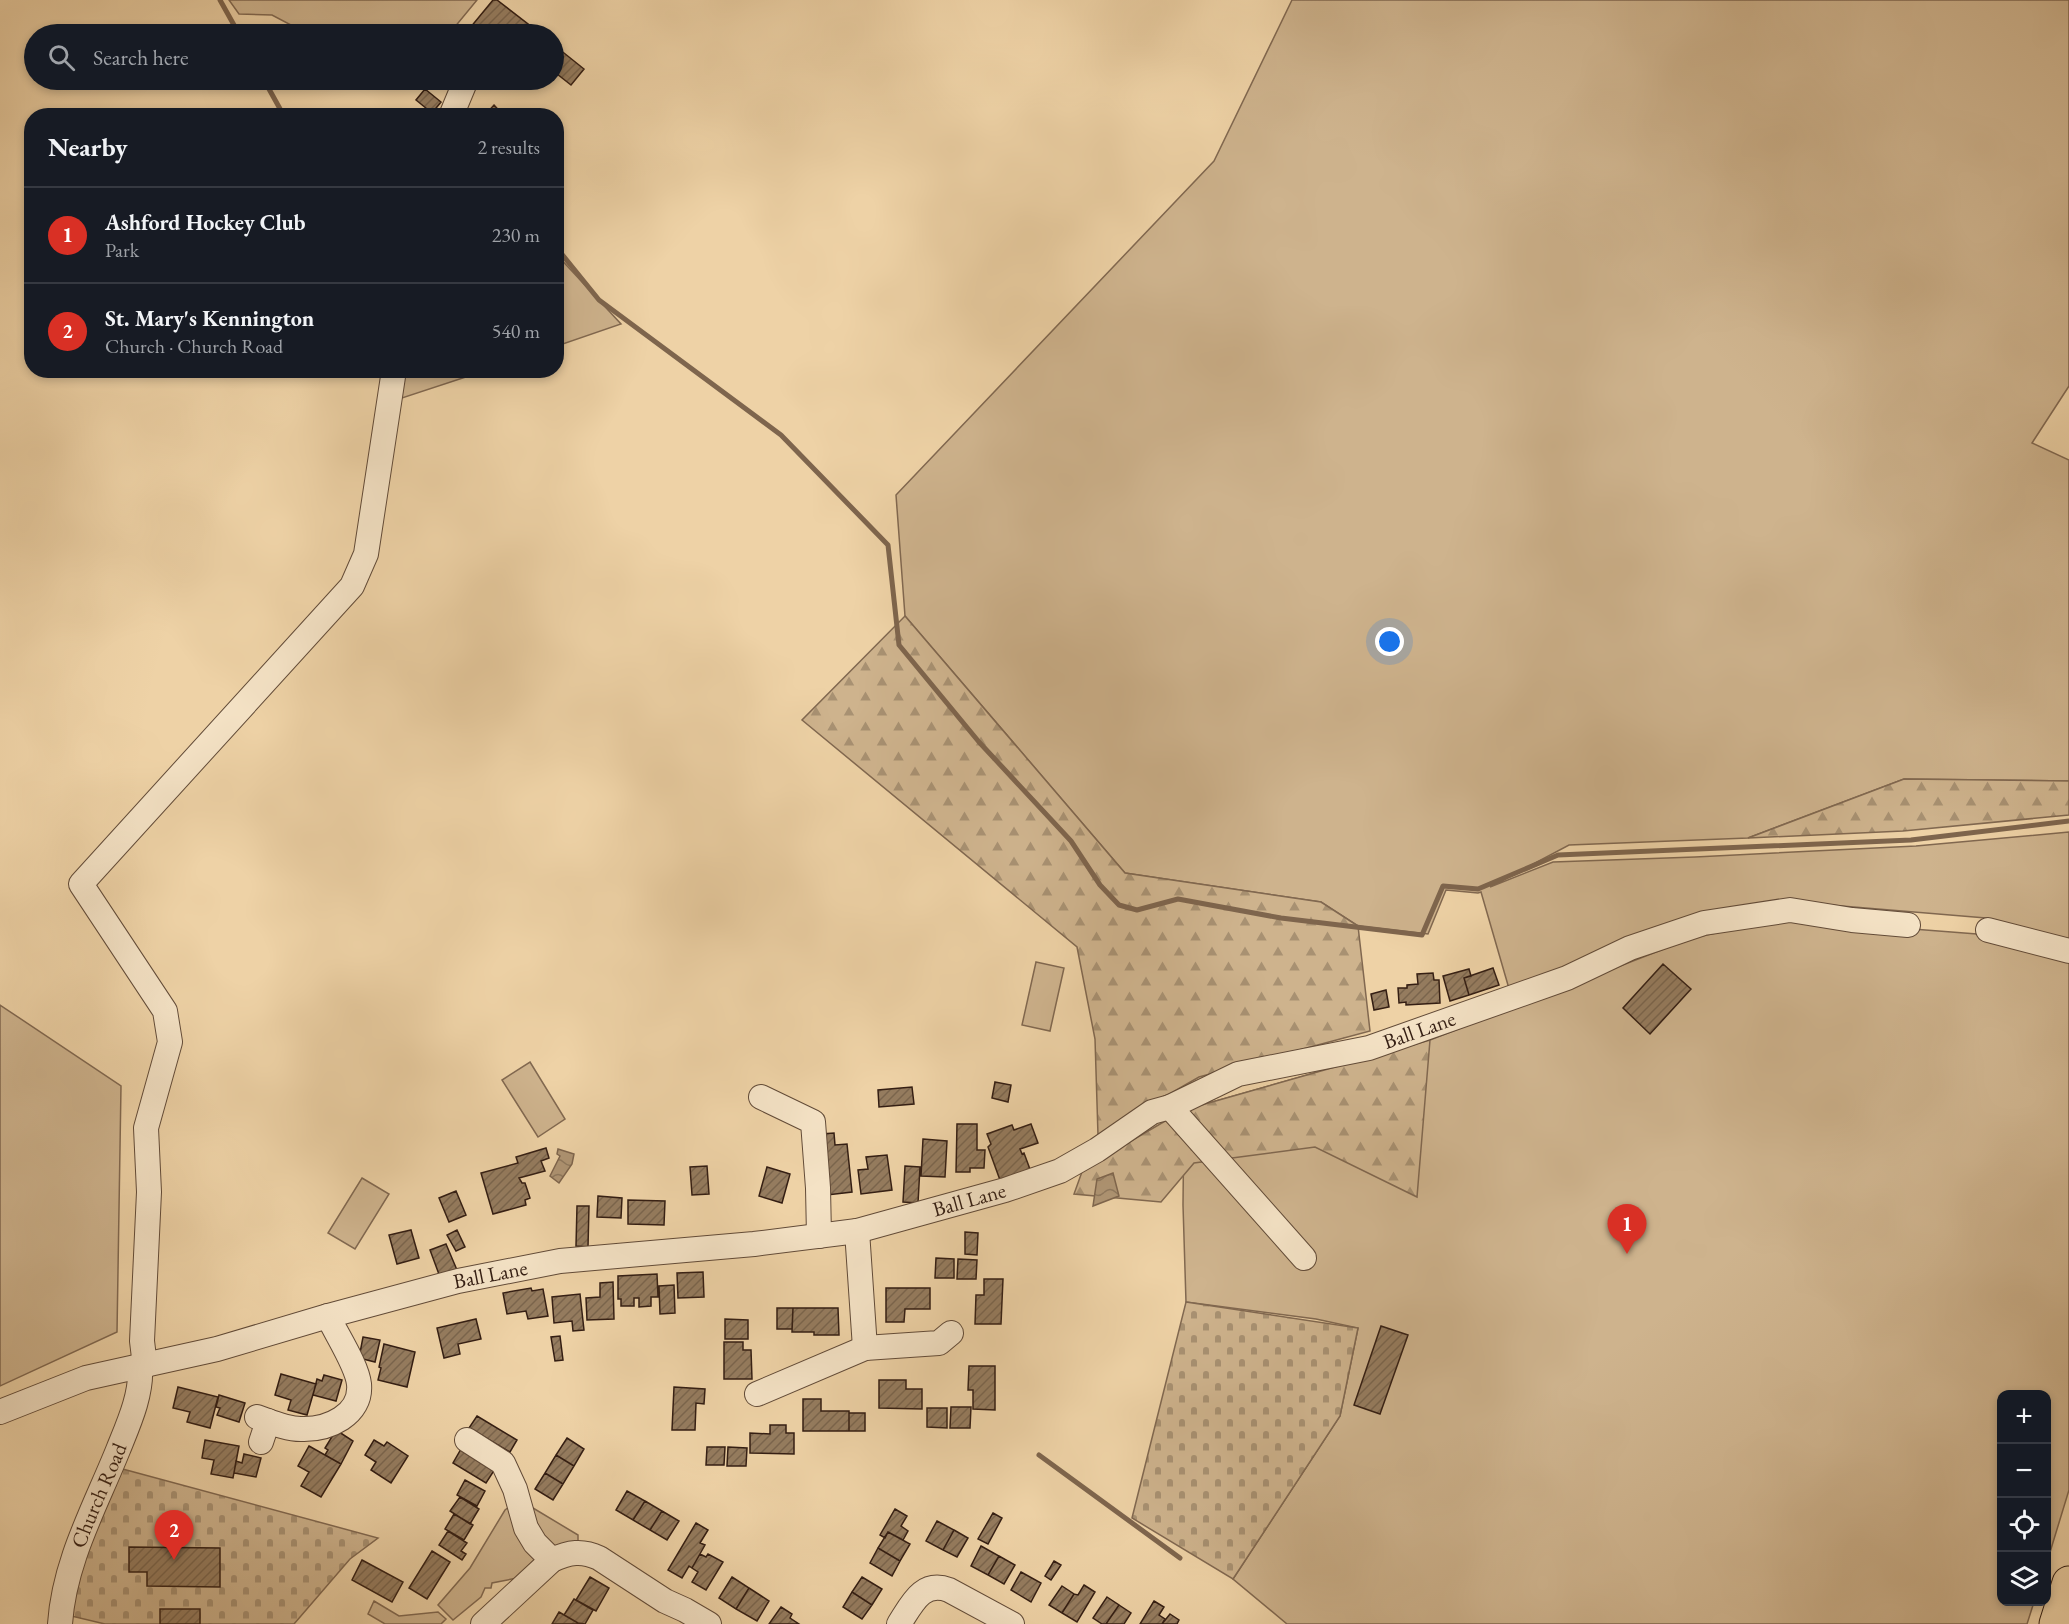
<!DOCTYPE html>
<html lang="en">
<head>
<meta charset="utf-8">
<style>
  :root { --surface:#171b24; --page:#242831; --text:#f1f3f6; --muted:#9ea1a6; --line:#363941; --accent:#d93025 }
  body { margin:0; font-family:"EB Garamond",serif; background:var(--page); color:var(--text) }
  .controls { position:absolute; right:18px; bottom:18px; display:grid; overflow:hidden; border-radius:12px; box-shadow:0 3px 9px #0003 }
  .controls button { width:54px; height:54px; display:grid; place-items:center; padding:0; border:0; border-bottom:2px solid var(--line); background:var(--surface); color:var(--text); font:30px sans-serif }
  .you { position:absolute; left:1390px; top:642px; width:21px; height:21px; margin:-15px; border:4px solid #fff; border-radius:50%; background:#1a73e8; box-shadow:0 0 0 9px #1a73e833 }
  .badge { display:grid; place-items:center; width:39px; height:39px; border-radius:50%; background:var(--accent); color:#fff; font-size:20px; font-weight:700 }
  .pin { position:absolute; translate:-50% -50px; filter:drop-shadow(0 2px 3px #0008) }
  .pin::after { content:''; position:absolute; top:32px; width:21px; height:18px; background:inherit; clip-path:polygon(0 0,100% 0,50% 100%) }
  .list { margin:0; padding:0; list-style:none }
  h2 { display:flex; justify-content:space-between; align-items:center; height:78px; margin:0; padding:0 24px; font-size:26px }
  h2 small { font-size:20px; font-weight:400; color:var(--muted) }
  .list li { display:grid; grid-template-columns:39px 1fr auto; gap:18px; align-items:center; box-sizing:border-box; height:96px; padding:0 24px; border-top:2px solid var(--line) }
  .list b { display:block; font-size:22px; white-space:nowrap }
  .list p { margin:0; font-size:20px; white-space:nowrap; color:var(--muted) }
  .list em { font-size:20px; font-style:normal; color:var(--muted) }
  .icon { flex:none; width:33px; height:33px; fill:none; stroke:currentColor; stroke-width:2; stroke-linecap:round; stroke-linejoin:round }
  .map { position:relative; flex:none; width:2069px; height:1624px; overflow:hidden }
  .search { position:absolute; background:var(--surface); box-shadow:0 3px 9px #0003; left:24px; top:24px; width:540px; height:66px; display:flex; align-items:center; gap:15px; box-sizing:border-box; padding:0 21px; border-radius:33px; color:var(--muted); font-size:22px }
  .panel { position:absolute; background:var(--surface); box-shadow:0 3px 9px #0003; left:24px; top:108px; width:540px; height:270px; border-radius:24px }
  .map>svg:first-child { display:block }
</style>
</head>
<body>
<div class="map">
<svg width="2069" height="1624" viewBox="0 0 2069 1624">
  <defs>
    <pattern id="forest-firs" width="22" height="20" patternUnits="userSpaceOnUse" patternTransform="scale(1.5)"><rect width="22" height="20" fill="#ceb38d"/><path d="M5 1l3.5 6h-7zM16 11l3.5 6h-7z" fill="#a89172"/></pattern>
    <pattern id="cemetery-stones" width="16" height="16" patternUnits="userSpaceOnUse" patternTransform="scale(1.5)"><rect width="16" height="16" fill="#ceb38d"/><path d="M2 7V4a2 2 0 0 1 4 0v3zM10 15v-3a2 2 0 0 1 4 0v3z" fill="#a89172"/></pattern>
    <pattern id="water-waves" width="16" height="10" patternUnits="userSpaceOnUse" patternTransform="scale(1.5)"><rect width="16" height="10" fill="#af9574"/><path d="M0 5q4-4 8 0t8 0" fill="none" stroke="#8f795e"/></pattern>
    <pattern id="building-hatch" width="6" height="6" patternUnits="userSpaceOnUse" patternTransform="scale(1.5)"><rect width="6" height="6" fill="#957c5f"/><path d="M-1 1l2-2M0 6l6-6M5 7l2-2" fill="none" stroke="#7a654d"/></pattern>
  </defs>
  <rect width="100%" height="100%" fill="#eed2a6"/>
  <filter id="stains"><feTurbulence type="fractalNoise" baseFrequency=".00333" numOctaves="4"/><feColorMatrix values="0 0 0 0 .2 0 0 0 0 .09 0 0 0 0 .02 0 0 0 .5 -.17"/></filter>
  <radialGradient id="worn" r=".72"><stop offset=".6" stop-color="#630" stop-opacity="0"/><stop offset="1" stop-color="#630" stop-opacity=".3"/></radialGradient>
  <path fill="#ceb38d" stroke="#816850" stroke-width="1.5" d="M229 0H477L449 34H308L272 15 239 14Z
    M1292 0H2069V386L2032 443 2069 460V781L1904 779 1748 838 1569 845 1490 887 1553 862 1695 857 1916 846 2069 832V940L1986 918 1794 902 1510 992 1481 892 1478 893 1446 890 1428 934 1358 926 1321 902 1125 873 905 616 896 495 1214 161Z
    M557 255 621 324 557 346Z
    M399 371H484L393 401Z
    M1784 919 1977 934 2069 958V1490L2047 1562 2046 1394H2002V1602H2034L2027 1624H1287L1233 1579 1340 1416 1358 1328 1316 1319 1186 1302 1183 1205 1184 1110 1430 1040 1692 938Z
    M1036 962 1064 968 1050 1031 1022 1025Z
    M0 1005 121 1086 117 1332 0 1386Z
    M530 1062 565 1119 538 1137 502 1080Z
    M362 1178 389 1194 355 1249 328 1233Z
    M528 1505 578 1535V1543L549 1548Z
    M509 1507 540 1554 517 1578 492 1583 491 1588H485L481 1597 453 1620 438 1605 470 1568 505 1510Z
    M374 1601 399 1616 438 1612 446 1619 441 1624H385L368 1614Z"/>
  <path fill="url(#forest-firs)" stroke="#816850" stroke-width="1.5" d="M905 616 1125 873 1321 902 1358 926 1370 1031 1199 1077 1098 1135 1095 1039 1077 947 802 720Z
    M1904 779 2069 781V815L1903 831 1748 838Z
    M1430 1040 1417 1197 1315 1147 1194 1163 1161 1202 1074 1194 1083 1169 1184 1110Z"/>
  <path fill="url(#cemetery-stones)" stroke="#816850" stroke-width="1.5" d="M1186 1302 1358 1328 1340 1416 1233 1579 1132 1518Z
    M119 1468 378 1538 350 1559 294 1624H105L67 1615 81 1555Z"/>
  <path fill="url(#water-waves)" stroke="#7e654d" stroke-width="1.5" d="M558 1149 574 1154 572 1164 559 1183 550 1176 560 1156 557 1154Z
    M1113 1173 1119 1196 1093 1206 1097 1179Z"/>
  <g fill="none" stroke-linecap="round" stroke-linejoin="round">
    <path stroke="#7e654d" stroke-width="5" d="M220 0 239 34
      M264 80 284 116
      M556 247 599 300 781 435 888 545 899 645 979 742 1071 841 1100 885 1119 905 1137 910 1178 899 1281 918 1422 935 1443 886 1478 889 1558 855 1911 840 2069 821
      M1039 1455 1180 1558"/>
  </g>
  <path fill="url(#building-hatch)" stroke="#341e13" stroke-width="1.5" d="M493 0H497L541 34H509L497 25 490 34H465Z
    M554 45 584 69 571 85 557 74 555 76 554 75Z
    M425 89 441 102 432 113 416 100Z
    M494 105 504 116H484Z
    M1663 964 1691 989 1650 1034 1623 1008Z
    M1493 968 1499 985 1469 995 1464 978Z
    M1469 969 1471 976 1464 978 1469 995 1450 1001 1443 976Z
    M1433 973 1434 980H1439L1440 1003 1406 1005V1002L1399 1003 1398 988H1407V985L1418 984 1417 974Z
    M1386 990 1389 1007 1374 1010 1371 994Z
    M995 1082 1011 1085 1008 1102 992 1098Z
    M912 1087 914 1104 879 1107 878 1090Z
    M957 1124H977V1150H985L984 1168H970V1172H956Z
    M1031 1124 1038 1143 1020 1149 1022 1154 1024 1153 1031 1172 1000 1180 988 1147 991 1144 987 1134 1012 1125 1014 1130Z
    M834 1133 835 1145 847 1144 852 1192 827 1195 821 1134Z
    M923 1139 947 1141 945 1177 921 1176Z
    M546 1148 549 1158 541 1161 545 1171 519 1178 522 1183H525L530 1198 525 1200 526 1205 493 1214 481 1173 518 1163 516 1157Z
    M887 1155 892 1190 861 1194 858 1170 868 1169 866 1157Z
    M707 1166 709 1194 692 1195 690 1167Z
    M905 1166 920 1167 918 1203 903 1202Z
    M767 1167 790 1174 782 1203 759 1196Z
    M456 1191 466 1215 449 1222 439 1198Z
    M598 1196 622 1198 621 1218 597 1217Z
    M628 1200 665 1201 664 1225 628 1224Z
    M577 1206H589L588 1247 576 1246Z
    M411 1230 419 1258 397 1264 389 1235Z
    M457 1230 465 1247 456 1251 447 1235Z
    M965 1232 978 1233 977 1255 965 1254Z
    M446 1244 457 1270 440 1277 430 1250Z
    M936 1258 954 1259V1278H935Z
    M958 1259 977 1260 976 1279H957Z
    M703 1272 704 1297 678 1298 677 1273Z
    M657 1274 658 1297H651V1306L639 1307V1298H634V1306H621V1299H618V1276Z
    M984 1279H1003L1001 1324H975L976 1295H984Z
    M613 1282 614 1319 587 1320 586 1298 600 1297V1283Z
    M674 1285 675 1313 660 1314 659 1286Z
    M531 1288 532 1291 543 1289 548 1316 528 1319 526 1311 507 1314 503 1293Z
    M886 1288H930V1309H905L904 1322H886Z
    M580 1294 584 1330 573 1331 572 1321 554 1323 552 1297Z
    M777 1308H793L792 1329H777Z
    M793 1308H838L839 1335H814V1332H792Z
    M476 1319 481 1339 458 1344 460 1354 444 1358 437 1328Z
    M725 1319 748 1320V1339H725Z
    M1381 1326 1408 1335 1380 1414 1354 1405Z
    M560 1336 563 1360 555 1361 551 1337Z
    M363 1337 380 1340 375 1362 359 1358Z
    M724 1342H743V1350H751L752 1379H724Z
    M384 1344 415 1352 407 1387 378 1380 381 1368 379 1367Z
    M969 1366H995V1410L973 1409V1390H968Z
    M281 1374 316 1384 307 1415 288 1410 291 1400 275 1395Z
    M324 1375 342 1380 336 1401 313 1395 317 1379 322 1381Z
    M879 1380H906V1389H922V1409L879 1408Z
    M178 1387 218 1397 210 1428 187 1422 190 1412 173 1408Z
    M674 1387 705 1389 704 1404 696 1403 695 1430H672Z
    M219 1395 245 1403 239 1422 217 1415 220 1408 216 1407Z
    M803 1399H821V1411H849V1431H803Z
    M951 1407H971L970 1428H950Z
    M927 1408H947V1428L927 1427Z
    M849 1413H865V1431H849Z
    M477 1416 517 1440 510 1452 469 1428Z
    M770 1425H786V1433H794V1454L750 1453V1433L770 1434Z
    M336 1430 353 1441 341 1464 325 1455 328 1450 325 1448Z
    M567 1438 584 1449 574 1466 556 1455Z
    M205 1440 239 1446 233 1478 211 1474 214 1460 202 1458Z
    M374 1440 384 1446 387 1442 408 1456 391 1483 371 1470 376 1462 365 1455Z
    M309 1446 341 1464 321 1497 301 1486 309 1472 298 1466Z
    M707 1447H725L724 1465H706Z
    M728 1447 747 1448 746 1466H727Z
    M461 1449 495 1469 486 1483 453 1463Z
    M244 1454 261 1458 256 1477 234 1473 236 1461 242 1463Z
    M556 1455 574 1466 563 1484 545 1473Z
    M545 1473 563 1484 553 1500 535 1489Z
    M465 1480 485 1491 477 1506 457 1495Z
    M627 1491 645 1501 633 1520 616 1510Z
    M460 1497 479 1509 470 1524 450 1511Z
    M645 1501 662 1511 650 1530 633 1520Z
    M895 1509 907 1516 901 1526 908 1531 903 1540 888 1532 885 1538 880 1535Z
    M662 1511 679 1521 667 1540 650 1530Z
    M993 1513 1002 1518 988 1544 978 1539Z
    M454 1514 473 1525 464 1540 445 1529Z
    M937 1521 954 1530 943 1550 926 1541Z
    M696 1523 708 1530 700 1543 705 1545 692 1568 689 1566 682 1578 668 1570Z
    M954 1530 968 1538 957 1557 943 1550Z
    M448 1531 467 1543 461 1551 466 1554 462 1560 439 1545Z
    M888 1532 910 1544 900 1561 878 1548Z
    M981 1546 999 1556 988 1575 971 1566Z
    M129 1547 220 1548V1587L147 1586V1572H129Z
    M878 1548 900 1561 892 1576 870 1563Z
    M432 1551 450 1562 427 1599 409 1588Z
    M700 1554 706 1557 708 1554 723 1562 706 1590 692 1582 698 1572 692 1568Z
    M999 1556 1015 1565 1004 1584 988 1575Z
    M362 1560 403 1582 392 1602 352 1580Z
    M1054 1561 1061 1565 1051 1580 1045 1576Z
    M1021 1572 1041 1583 1031 1602 1011 1590Z
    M590 1577 609 1588 596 1611 576 1600Z
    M732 1577 749 1588 736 1609 719 1598Z
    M862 1577 882 1589 872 1605 852 1592Z
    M1084 1585 1095 1592 1077 1622 1062 1613 1074 1594 1078 1595Z
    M1062 1586 1074 1594 1062 1613 1049 1605Z
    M749 1588 769 1601 757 1621 736 1609Z
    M852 1592 872 1605 862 1619 843 1607Z
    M1107 1597 1119 1605 1106 1624H1102L1093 1618Z
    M574 1599 593 1610 585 1624 578 1623 564 1615Z
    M1154 1601 1164 1607 1159 1615 1165 1619 1162 1624H1140Z
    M1119 1605 1131 1613 1124 1624H1106Z
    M781 1607 792 1614 790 1618 799 1624H769Z
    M160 1609H200V1624H160Z
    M559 1612 578 1623V1624H552Z
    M1170 1614 1179 1620 1177 1624H1162Z"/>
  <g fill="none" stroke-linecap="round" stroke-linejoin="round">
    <defs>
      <g id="minor">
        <path d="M451 116 466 80"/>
        <path d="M1988 930 2069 951"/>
        <path d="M761 1097 813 1122 818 1188 819 1236"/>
        <path d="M1170 1107 1304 1258"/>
        <path d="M857 1231 865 1348"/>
        <path d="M145 1366 142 1341 149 1192 146 1128 170 1042 165 1011 81 884 352 586 366 554 394 370"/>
        <path d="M757 1394 865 1348 939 1343 951 1333"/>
        <path id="s1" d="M0 1412 86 1378 217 1349 328 1316 458 1281 560 1261 754 1244 857 1231 1005 1190 1060 1171 1097 1150 1152 1112 1170 1107 1238 1074 1369 1048 1567 978 1630 948 1704 923 1790 910 1852 920 1908 925"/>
        <path d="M257 1417C271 1422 286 1429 301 1429 328 1430 362 1415 359 1384 357 1365 336 1334 328 1316"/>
        <path d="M467 1440 503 1463 515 1489 526 1528 535 1543 552 1560"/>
        <path d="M261 1442 268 1421"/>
        <path id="s2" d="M60 1624C64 1562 95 1507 118 1450 128 1425 142 1395 140 1367"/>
        <path d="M483 1624 552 1560C569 1552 582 1550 599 1558L665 1601 685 1610 709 1624"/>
        <path d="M899 1624C912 1604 922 1580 949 1590L1012 1624"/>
      </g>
      <path id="highway" d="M2056 1624 2069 1583"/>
    </defs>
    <use href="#minor" stroke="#624b38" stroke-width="26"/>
    <use href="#highway" stroke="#341e13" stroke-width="35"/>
    <use href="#minor" stroke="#f4e2c5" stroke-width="24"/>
    <use href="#highway" stroke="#eed2a6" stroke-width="33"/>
  </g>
  <g text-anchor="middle" stroke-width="6" stroke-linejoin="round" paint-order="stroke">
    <g font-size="21" fill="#341e13" stroke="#f4e2c5">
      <text dy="7" stroke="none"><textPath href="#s1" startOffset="1482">Ball Lane</textPath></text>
      <text dy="7" stroke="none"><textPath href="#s1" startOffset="996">Ball Lane</textPath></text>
      <text dy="7" stroke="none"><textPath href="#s1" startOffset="510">Ball Lane</textPath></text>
      <text dy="7" stroke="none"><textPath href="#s2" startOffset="135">Church Road</textPath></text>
    </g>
  </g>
  <rect width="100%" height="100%" filter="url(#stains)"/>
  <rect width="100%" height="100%" fill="url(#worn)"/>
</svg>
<div class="controls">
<button>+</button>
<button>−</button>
<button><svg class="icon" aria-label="locate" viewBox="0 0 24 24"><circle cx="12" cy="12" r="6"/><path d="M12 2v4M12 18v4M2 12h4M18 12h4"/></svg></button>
<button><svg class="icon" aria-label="layers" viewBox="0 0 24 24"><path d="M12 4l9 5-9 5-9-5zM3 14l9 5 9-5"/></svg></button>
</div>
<div class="you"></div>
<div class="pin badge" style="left:1627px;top:1254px">1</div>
<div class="pin badge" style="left:174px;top:1560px">2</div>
<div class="search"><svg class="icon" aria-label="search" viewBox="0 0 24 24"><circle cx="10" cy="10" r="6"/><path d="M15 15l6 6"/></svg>Search here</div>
<section class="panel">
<h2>Nearby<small>2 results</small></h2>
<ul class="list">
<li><span class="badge">1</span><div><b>Ashford Hockey Club</b><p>Park</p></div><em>230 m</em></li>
<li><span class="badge">2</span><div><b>St. Mary's Kennington</b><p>Church · Church Road</p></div><em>540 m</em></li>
</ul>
</section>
</div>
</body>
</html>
